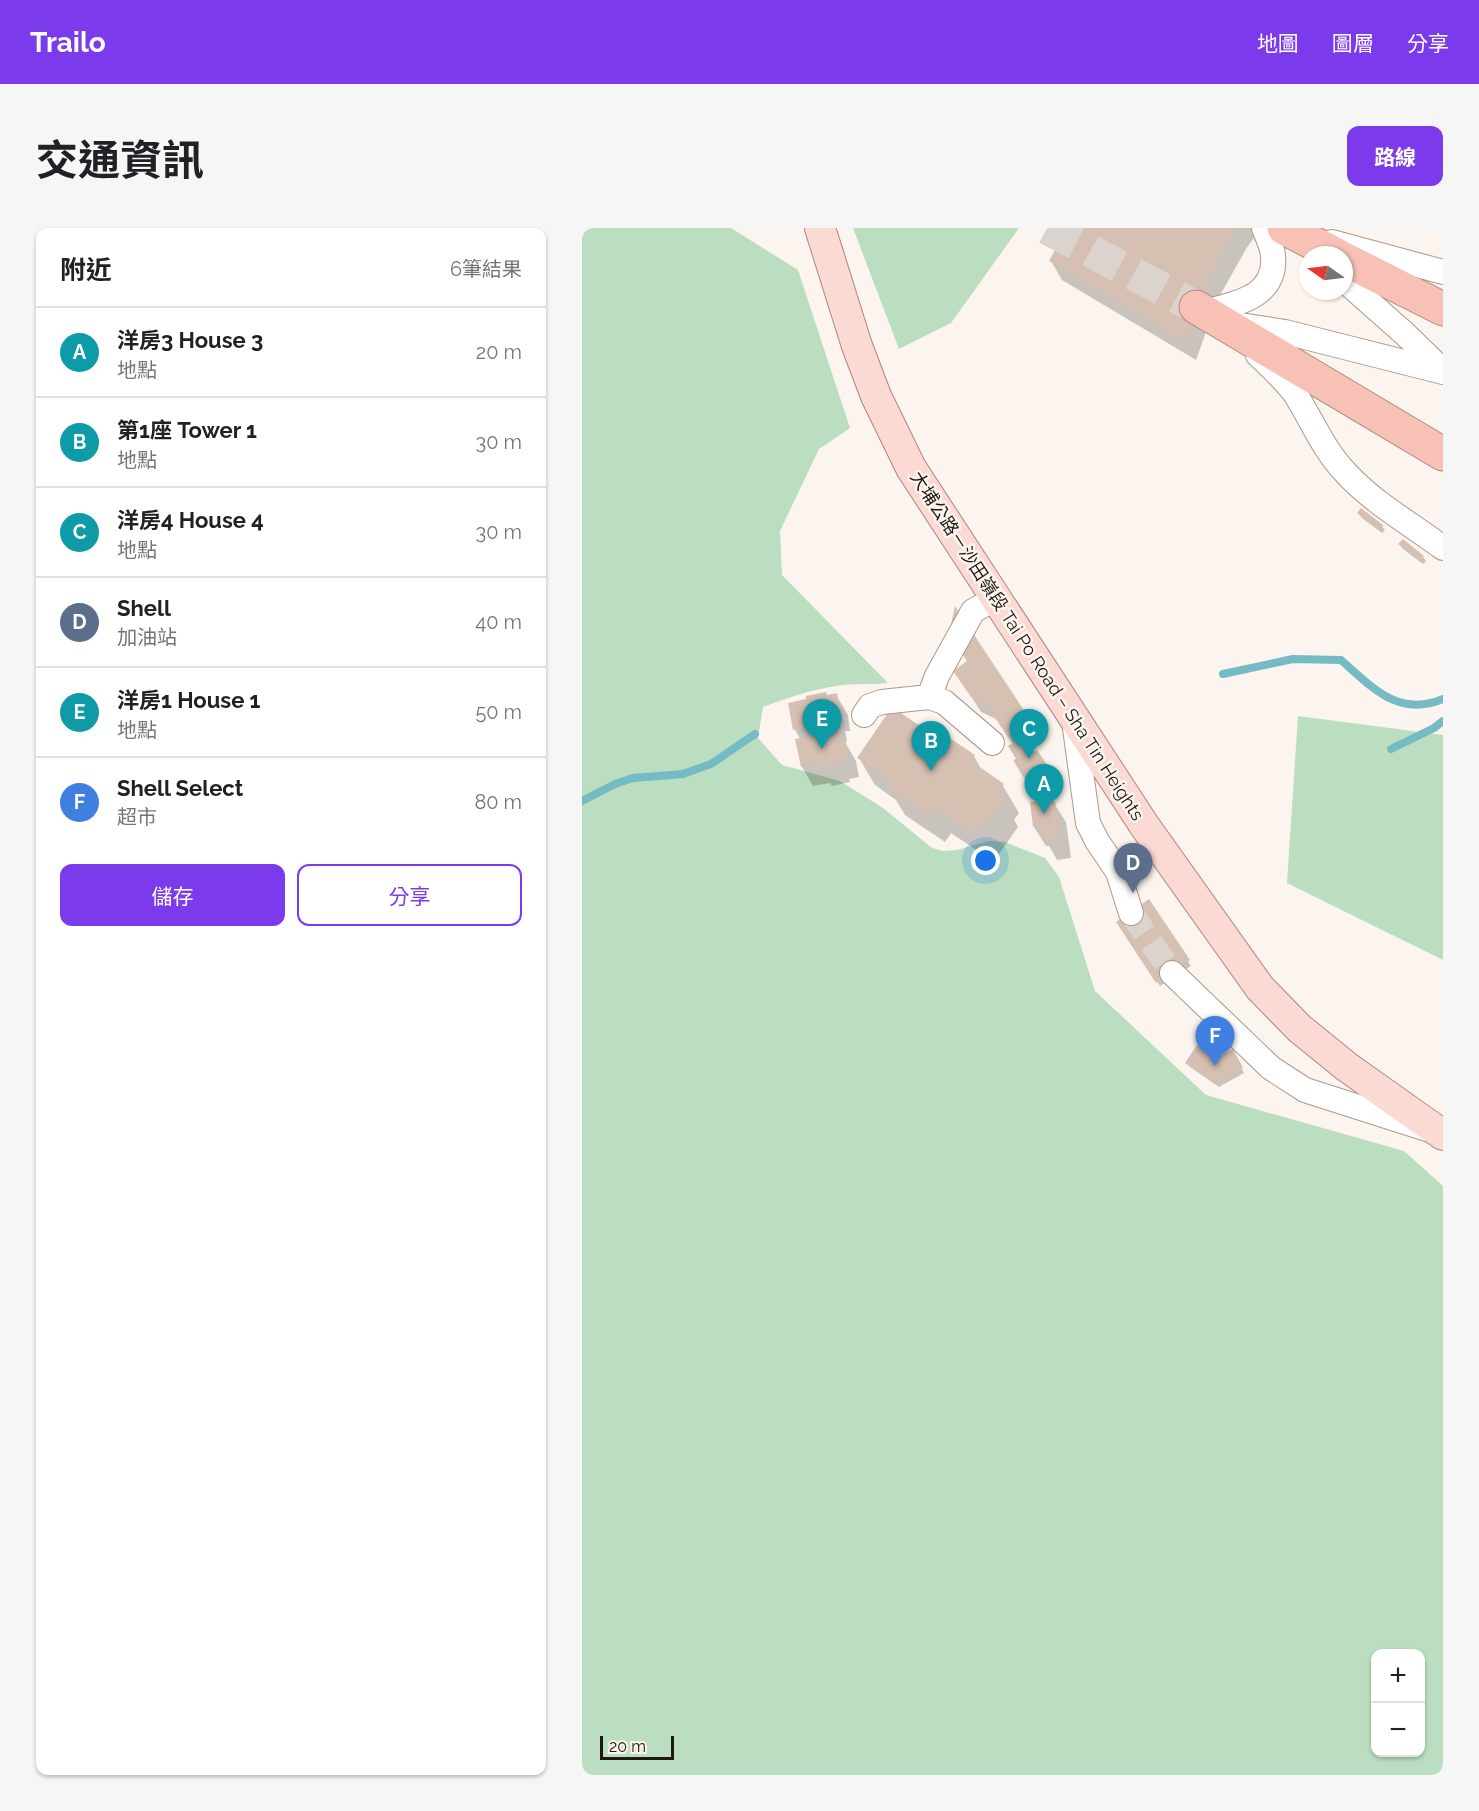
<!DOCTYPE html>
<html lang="zh-TW">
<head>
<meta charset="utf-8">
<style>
  :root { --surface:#fff; --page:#f6f6f6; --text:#202124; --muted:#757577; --line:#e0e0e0; --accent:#7c3aed }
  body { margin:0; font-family:Raleway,"Noto Sans TC",sans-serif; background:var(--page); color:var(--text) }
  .controls { position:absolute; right:18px; bottom:18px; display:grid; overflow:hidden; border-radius:12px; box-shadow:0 2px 4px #0004 }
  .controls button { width:54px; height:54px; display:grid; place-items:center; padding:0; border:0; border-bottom:2px solid var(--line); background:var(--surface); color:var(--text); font:30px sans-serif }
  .compass { position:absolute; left:717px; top:18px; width:54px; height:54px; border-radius:50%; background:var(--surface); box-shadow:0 2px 4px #0004; rotate:284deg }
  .scale { position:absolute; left:18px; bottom:15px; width:74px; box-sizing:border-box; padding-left:6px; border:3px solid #1f1712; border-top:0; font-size:16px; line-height:21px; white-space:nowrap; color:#1f1712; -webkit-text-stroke:4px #fcf4ee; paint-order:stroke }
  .you { position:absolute; left:404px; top:633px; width:21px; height:21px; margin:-15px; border:4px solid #fff; border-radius:50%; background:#1a73e8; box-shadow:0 0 0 9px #1a73e833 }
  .badge { display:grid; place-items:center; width:39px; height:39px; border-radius:50%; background:var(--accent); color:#fff; font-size:20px; font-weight:700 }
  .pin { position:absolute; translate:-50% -50px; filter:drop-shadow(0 2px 3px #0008) }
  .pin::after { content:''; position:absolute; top:32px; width:21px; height:18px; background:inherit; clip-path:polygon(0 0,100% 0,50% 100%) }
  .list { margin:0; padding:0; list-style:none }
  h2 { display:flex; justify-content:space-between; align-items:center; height:78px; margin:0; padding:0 24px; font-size:26px }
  h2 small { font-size:20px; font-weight:400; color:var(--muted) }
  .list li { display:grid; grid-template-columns:39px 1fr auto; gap:18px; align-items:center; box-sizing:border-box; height:90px; padding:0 24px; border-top:2px solid var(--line) }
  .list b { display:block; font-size:22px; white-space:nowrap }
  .list p { margin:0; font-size:20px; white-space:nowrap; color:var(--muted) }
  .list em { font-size:20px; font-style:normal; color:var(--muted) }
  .actions { display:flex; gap:12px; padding:18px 24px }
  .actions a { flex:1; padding:14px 0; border:2px solid var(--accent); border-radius:12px; text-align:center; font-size:21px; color:var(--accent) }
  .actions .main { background:var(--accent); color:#fff }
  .map { position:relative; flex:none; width:861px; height:1547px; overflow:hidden; border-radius:12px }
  header { display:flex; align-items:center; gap:36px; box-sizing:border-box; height:84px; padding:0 30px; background:var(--accent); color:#fff }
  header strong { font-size:28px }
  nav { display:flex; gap:33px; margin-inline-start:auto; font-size:21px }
  .intro { display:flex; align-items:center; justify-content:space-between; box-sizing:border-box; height:144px; padding:0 36px }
  h1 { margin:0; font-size:42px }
  .button { padding:15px 27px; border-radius:12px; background:var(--accent); color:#fff; font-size:21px; font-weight:700 }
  main { display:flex; gap:36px; padding:0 36px }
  aside { flex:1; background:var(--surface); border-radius:12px; box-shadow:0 2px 4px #0004 }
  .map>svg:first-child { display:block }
</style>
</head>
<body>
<header>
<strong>Trailo</strong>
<nav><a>地圖</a><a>圖層</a><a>分享</a></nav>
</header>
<div class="intro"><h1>交通資訊</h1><a class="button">路線</a></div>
<main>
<aside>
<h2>附近<small>6筆結果</small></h2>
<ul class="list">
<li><span class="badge" style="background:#0f9aa8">A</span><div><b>洋房3 House 3</b><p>地點</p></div><em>20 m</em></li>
<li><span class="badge" style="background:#0f9aa8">B</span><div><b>第1座 Tower 1</b><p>地點</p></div><em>30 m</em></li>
<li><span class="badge" style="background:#0f9aa8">C</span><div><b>洋房4 House 4</b><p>地點</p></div><em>30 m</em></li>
<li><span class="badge" style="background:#5c6f8a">D</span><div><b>Shell</b><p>加油站</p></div><em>40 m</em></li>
<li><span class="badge" style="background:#0f9aa8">E</span><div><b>洋房1 House 1</b><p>地點</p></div><em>50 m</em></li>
<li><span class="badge" style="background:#3f7fe0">F</span><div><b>Shell Select</b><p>超市</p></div><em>80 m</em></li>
</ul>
<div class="actions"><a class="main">儲存</a><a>分享</a></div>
</aside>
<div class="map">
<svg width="861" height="1547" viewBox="0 0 861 1547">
  <rect width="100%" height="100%" fill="#fcf4ee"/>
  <path fill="#badebf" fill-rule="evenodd" d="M0 0H149L216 42 268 200 237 221 198 303 200 347 306 455C288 457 271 455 254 458 228 462 205 470 181 479L176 510 200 537 258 553 301 580 350 620 361 623 375 622 406 613 423 614 463 630 477 649 513 763 624 867 822 923 861 958V1547H0ZM794 1426H838V1524H794Z
    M271 0H437L369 95 317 121Z
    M716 488 861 507V732L705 655Z"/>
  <path fill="#0003" d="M487 0H679L664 21 636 71 614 132 480 52 469 33Z
    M777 286 800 298 803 302 800 305 780 290Z
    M818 316 841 329 844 333 841 336 821 321Z
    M373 443 448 493 456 508 444 518 450 527 464 538 475 558 470 561 475 569 470 572 484 594 489 630 475 632 467 618H464L452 599 458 574 445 552 431 516 414 491 399 484Z
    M254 467 266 487 268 503H263L265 513 263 514 274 533 277 549 267 551 268 554 250 558 248 555 231 558 220 539 219 512 213 502 208 476Z
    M344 504 392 528 400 543 421 558 437 585 432 592 436 599 417 626 411 622 406 630 369 605 363 614 323 587 314 572 293 557 277 530Z
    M567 673 609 738 578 758 536 694Z
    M650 823 662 845 637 859 608 839 605 835 635 831Z"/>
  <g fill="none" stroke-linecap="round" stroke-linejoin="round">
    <path stroke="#75bbc3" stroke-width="8" d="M641 446 711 431 759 432C790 459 816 490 861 471
      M809 521 852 500 861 493
      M0 573 33 556 51 550 101 546 129 536 173 506"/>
  </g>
  <path fill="#d5c0b2" d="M485 0H654L625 51 603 114 467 33Z
    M779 280 801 297 797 302 775 285Z
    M821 311 842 328 838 333 816 316Z
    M373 378 449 493 426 509 404 476 389 469 371 443 385 433 367 406Z
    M244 464 245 467 255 465 258 483 253 484 255 494 211 502 206 475 224 471V468Z
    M310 479 344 502 348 497 393 527 389 533 422 556 416 566 421 571 401 600 395 596 390 604 353 579 347 588 306 560 310 553 275 530Z
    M257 503 259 513 263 512 267 529 257 532 258 535 237 539V535L219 539 213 511Z
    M440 509 450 525 455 522 466 538 460 541 465 549 457 554 454 549 445 555 431 532 434 531 426 518Z
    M464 559 467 574 473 573 479 610 463 613 461 598 451 599 448 574 457 573 455 561Z
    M567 671 608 732 574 755 534 694Z
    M615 817 635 829 651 821 661 840 633 855 603 835Z"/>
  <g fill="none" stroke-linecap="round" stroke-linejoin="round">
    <path stroke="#dbd3cd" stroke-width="24" stroke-dasharray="24 12" stroke-linecap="butt" d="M549 685 590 745"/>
    <path stroke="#dbd3cd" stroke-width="33" stroke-dasharray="33 16" stroke-linecap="butt" d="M465 0 614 79"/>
    <defs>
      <path id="minor" d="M750 14 861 44
        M762 52 823 106 861 143
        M623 84C654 75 695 70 691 27 690 18 685 8 682 0
        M652 96 703 104 861 144
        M676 127C690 140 703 152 714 167 730 193 742 222 763 244 790 274 829 296 861 320
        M282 487 288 478 300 474 347 469
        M492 493 506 595 515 613 536 644 549 685
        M410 515 362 474 347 469 355 448 391 383 414 370
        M590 745 689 840 723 862 845 901"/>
      <path id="major" d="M238 0 275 118 294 168 329 240 562 597 678 760 717 800 765 839 861 907"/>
      <path id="highway" d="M702 0 755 27
        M762 31 861 81
        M614 79 861 226"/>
    </defs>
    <use href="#minor" stroke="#ac988b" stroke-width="26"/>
    <use href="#major" stroke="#ac867d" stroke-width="32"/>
    <use href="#highway" stroke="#ac867d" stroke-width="35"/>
    <use href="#minor" stroke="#fff" stroke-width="24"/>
    <use href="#major" stroke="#fbdad3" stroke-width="30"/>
    <use href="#highway" stroke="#f8c1b6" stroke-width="33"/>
  </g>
  <g text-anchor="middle" stroke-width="5" stroke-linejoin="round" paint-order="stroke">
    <g font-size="18" fill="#1f1712" stroke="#fcf4ee">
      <text transform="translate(445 418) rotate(57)" y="6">大埔公路－沙田嶺段 Tai Po Road – Sha Tin Heights</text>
    </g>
  </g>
</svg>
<div class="controls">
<button>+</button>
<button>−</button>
</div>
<svg class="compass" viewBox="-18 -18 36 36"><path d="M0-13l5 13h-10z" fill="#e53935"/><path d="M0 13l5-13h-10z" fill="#757577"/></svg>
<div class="scale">20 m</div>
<div class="you"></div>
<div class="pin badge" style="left:462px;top:586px;background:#0f9aa8">A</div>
<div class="pin badge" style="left:349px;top:543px;background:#0f9aa8">B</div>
<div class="pin badge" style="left:447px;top:531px;background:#0f9aa8">C</div>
<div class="pin badge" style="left:551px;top:665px;background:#5c6f8a">D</div>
<div class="pin badge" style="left:240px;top:521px;background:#0f9aa8">E</div>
<div class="pin badge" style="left:633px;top:838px;background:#3f7fe0">F</div>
</div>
</main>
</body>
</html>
